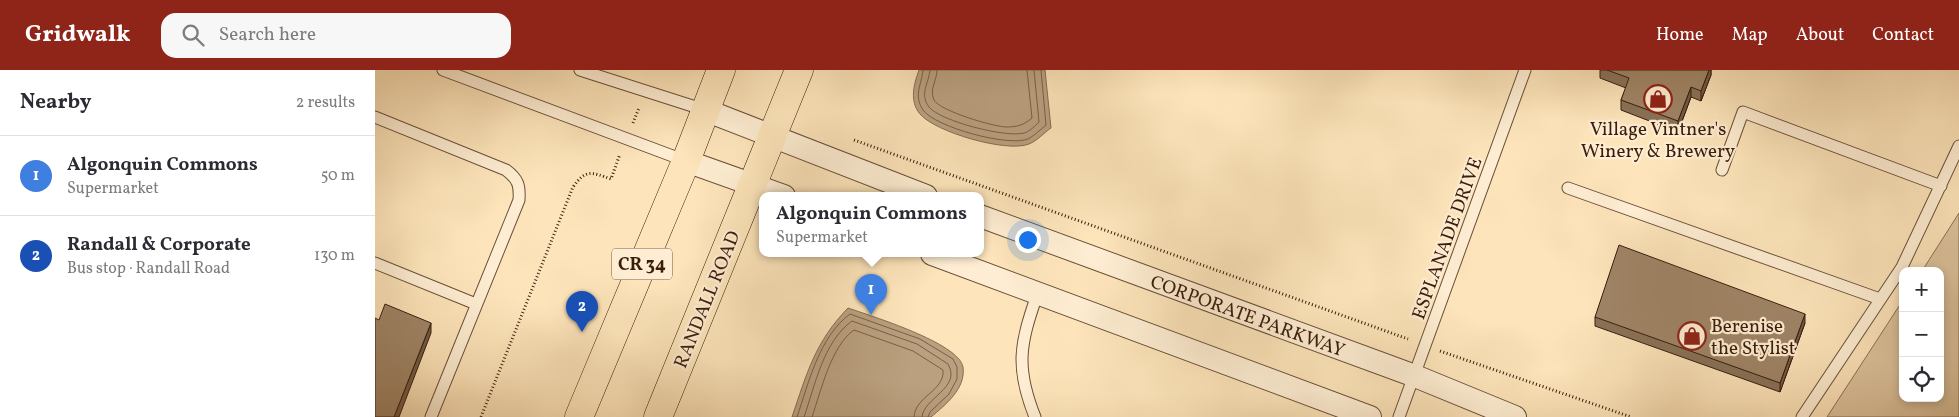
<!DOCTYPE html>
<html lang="en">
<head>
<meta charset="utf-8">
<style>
  :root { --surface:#fff; --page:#f7f7f7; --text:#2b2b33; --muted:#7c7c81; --line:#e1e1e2; --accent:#8f2418 }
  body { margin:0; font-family:Vollkorn,serif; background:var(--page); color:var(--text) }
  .controls { position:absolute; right:15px; bottom:15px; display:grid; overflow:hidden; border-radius:10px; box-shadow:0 2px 8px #0003 }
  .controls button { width:45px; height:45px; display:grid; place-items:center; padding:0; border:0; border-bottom:1px solid var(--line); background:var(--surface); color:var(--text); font:25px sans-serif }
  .you { position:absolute; left:652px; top:169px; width:18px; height:18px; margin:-12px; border:4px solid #fff; border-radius:50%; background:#1a73e8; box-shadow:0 0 0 8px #1a73e833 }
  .badge { display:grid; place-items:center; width:32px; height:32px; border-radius:50%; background:var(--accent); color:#fff; font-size:16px; font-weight:700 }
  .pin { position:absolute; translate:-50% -41px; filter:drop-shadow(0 1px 2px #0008) }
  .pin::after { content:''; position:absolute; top:26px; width:18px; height:15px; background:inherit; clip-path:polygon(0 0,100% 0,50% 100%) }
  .popup { position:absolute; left:384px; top:122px; width:225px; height:65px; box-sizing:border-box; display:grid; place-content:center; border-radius:10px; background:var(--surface); filter:drop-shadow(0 1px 4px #0005); font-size:16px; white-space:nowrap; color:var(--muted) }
  .popup b { font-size:19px; color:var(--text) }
  .popup::after { content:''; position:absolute; left:50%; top:100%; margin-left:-10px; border:10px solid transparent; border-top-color:var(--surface) }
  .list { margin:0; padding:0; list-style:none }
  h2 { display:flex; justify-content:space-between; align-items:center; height:65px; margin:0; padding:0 20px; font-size:21px }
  h2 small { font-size:16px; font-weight:400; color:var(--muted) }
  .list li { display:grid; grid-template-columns:32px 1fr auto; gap:15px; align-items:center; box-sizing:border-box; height:80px; padding:0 20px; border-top:1px solid var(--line) }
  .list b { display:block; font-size:19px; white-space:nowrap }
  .list p { margin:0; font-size:16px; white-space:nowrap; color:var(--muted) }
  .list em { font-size:16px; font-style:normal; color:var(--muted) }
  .icon { flex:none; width:28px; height:28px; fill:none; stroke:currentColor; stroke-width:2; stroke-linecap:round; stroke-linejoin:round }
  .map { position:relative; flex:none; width:1584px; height:347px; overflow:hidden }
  header { display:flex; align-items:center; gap:30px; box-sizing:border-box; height:70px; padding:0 25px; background:var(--accent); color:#fff }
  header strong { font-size:24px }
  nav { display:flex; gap:28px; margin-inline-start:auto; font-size:18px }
  .search { width:350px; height:45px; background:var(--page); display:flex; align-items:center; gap:12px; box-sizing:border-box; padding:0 18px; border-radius:15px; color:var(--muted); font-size:19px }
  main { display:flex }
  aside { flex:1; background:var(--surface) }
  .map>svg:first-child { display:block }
</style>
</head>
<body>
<header>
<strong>Gridwalk</strong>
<div class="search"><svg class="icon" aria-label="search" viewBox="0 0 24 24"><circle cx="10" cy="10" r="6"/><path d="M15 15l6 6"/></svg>Search here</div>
<nav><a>Home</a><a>Map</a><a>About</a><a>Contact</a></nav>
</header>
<main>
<aside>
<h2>Nearby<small>2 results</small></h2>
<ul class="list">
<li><span class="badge" style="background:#3f7fe0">1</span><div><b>Algonquin Commons</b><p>Supermarket</p></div><em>50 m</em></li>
<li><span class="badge" style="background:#1a4fb4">2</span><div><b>Randall &amp; Corporate</b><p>Bus stop · Randall Road</p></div><em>130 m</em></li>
</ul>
</aside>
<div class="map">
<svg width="1584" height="347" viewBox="0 0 1584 347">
  <rect width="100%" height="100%" fill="#fde4ba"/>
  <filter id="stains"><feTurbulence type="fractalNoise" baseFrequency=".004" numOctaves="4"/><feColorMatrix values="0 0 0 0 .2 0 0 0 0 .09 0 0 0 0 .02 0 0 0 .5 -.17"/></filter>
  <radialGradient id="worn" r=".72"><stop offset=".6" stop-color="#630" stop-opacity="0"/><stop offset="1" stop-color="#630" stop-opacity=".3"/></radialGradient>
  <path fill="#dcc29c" stroke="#8a7054" d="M1584 143V347H1452L1528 230V328H1565V201H1547Z"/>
  <path fill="#baa07f" stroke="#866c51" d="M544 0H670L676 58C670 62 662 71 654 74 632 83 560 62 545 44 534 31 539 14 544 0Z
    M473 238C496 246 584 273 588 297 591 319 570 335 556 347H417C432 303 440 272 473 238Z"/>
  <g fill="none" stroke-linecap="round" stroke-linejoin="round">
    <path stroke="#7a5e46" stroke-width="1" d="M548 0C547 14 538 25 548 40 560 57 633 77 653 69 659 66 666 59 671 55L666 0
      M555 0C554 13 544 24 554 37 565 51 631 68 649 63 654 62 660 56 664 52L659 0
      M562 0C562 11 554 19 559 30 565 41 619 57 632 57 642 57 649 55 657 48L652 0
      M422 347C434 312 444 267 475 244L545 269 578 289 582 297V309L574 324 555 342 553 347
      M429 347C440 316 448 272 477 251L542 274 573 294C587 318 548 328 547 347
      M437 347C446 321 456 276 479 260L538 281 568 300C570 321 540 326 539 347"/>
    <defs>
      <path id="lane" d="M68 0 311 91
        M205 0 330 40
        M0 47 131 100C143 109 145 115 144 130L56 347
        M1347 100 1368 42 1566 116
        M1193 118 1505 229
        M0 193 101 234
        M660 347C640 297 645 274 662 225
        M1024 347 1150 0
        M1427 347 1527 197 1584 76"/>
      <path id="street" d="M330 40 551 126
        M311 91 409 126
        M605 146 1040 306 1140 347
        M557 184 995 347"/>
      <path id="primary" d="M204 347 311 91 346 0
        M283 347 424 0"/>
    </defs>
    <use href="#lane" stroke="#6a4f38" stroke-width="13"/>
    <use href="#street" stroke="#6a4f38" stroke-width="24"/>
    <use href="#primary" stroke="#391d0c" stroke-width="29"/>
    <path stroke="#391d0c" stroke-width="3" stroke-dasharray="1 2.5" stroke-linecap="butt" d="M258 53 264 38
      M479 70 1033 269
      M1065 281 1256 347
      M106 347 198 117C211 99 216 102 236 109L245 84"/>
    <use href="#lane" stroke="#feedd2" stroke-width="11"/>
    <use href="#street" stroke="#feedd2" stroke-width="22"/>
    <use href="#primary" stroke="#fde4ba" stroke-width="28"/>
  </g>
  <path fill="#897258" stroke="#391d0c" d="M1225 0H1336V5L1326 31 1316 27 1303 62 1246 40V30L1251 18 1225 8Z
    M1220 247 1430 253 1405 322 1220 256Z"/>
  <path fill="#6f5c47" stroke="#391d0c" d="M1334 0H1336V5L1326 31V21Z
    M1316 17V27L1303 62V51Z
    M1430 244V253L1405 322V313Z
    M56 253V263L24 347H19Z"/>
  <path fill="#9f8466" stroke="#391d0c" d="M1232 0H1334L1326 21 1316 17 1303 51 1246 30 1254 8Z
    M1244 175 1430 244 1405 313 1220 247Z
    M10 234 56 253 19 347H0V248L4 250Z"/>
  <defs>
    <symbol id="shop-ring" viewBox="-11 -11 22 22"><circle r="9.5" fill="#feedd2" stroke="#8f2418" stroke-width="1.5"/><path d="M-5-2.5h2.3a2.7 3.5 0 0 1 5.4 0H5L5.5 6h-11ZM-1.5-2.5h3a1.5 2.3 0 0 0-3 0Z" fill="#8f2418"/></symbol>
  </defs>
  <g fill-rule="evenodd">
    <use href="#shop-ring" x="1267" y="13" width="32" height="32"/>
    <use href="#shop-ring" x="1301" y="250" width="32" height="32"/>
  </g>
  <g text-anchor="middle" stroke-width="4.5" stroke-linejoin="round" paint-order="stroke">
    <rect fill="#feedd2" stroke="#745b47" stroke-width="1" x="237" y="178.5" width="60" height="31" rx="4"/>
    <g font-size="18" font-weight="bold" fill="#391d0c">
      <text x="267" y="200">CR 34</text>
    </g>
    <g font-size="19" fill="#391d0c" stroke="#feedd2">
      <text x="1283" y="65">Village Vintner's<tspan x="1283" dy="22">Winery &amp; Brewery</tspan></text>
      <text x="1336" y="262" text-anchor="start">Berenise<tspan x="1336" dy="22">the Stylist</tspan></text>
    </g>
    <g font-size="19" fill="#391d0c" stroke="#feedd2">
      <text transform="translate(1071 168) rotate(-70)" y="7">ESPLANADE DRIVE</text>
      <text transform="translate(331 229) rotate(-68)" y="7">RANDALL ROAD</text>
      <text transform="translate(873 245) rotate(20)" y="7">CORPORATE PARKWAY</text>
    </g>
  </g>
  <rect width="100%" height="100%" filter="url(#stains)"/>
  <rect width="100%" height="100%" fill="url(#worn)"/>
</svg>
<div class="controls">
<button>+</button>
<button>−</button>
<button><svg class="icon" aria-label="locate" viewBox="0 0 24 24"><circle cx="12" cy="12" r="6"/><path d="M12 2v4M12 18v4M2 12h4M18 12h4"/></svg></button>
</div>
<div class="you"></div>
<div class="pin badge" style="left:496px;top:245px;background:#3f7fe0">1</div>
<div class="popup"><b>Algonquin Commons</b>Supermarket</div>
<div class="pin badge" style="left:207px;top:262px;background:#1a4fb4">2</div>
</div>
</main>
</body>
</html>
